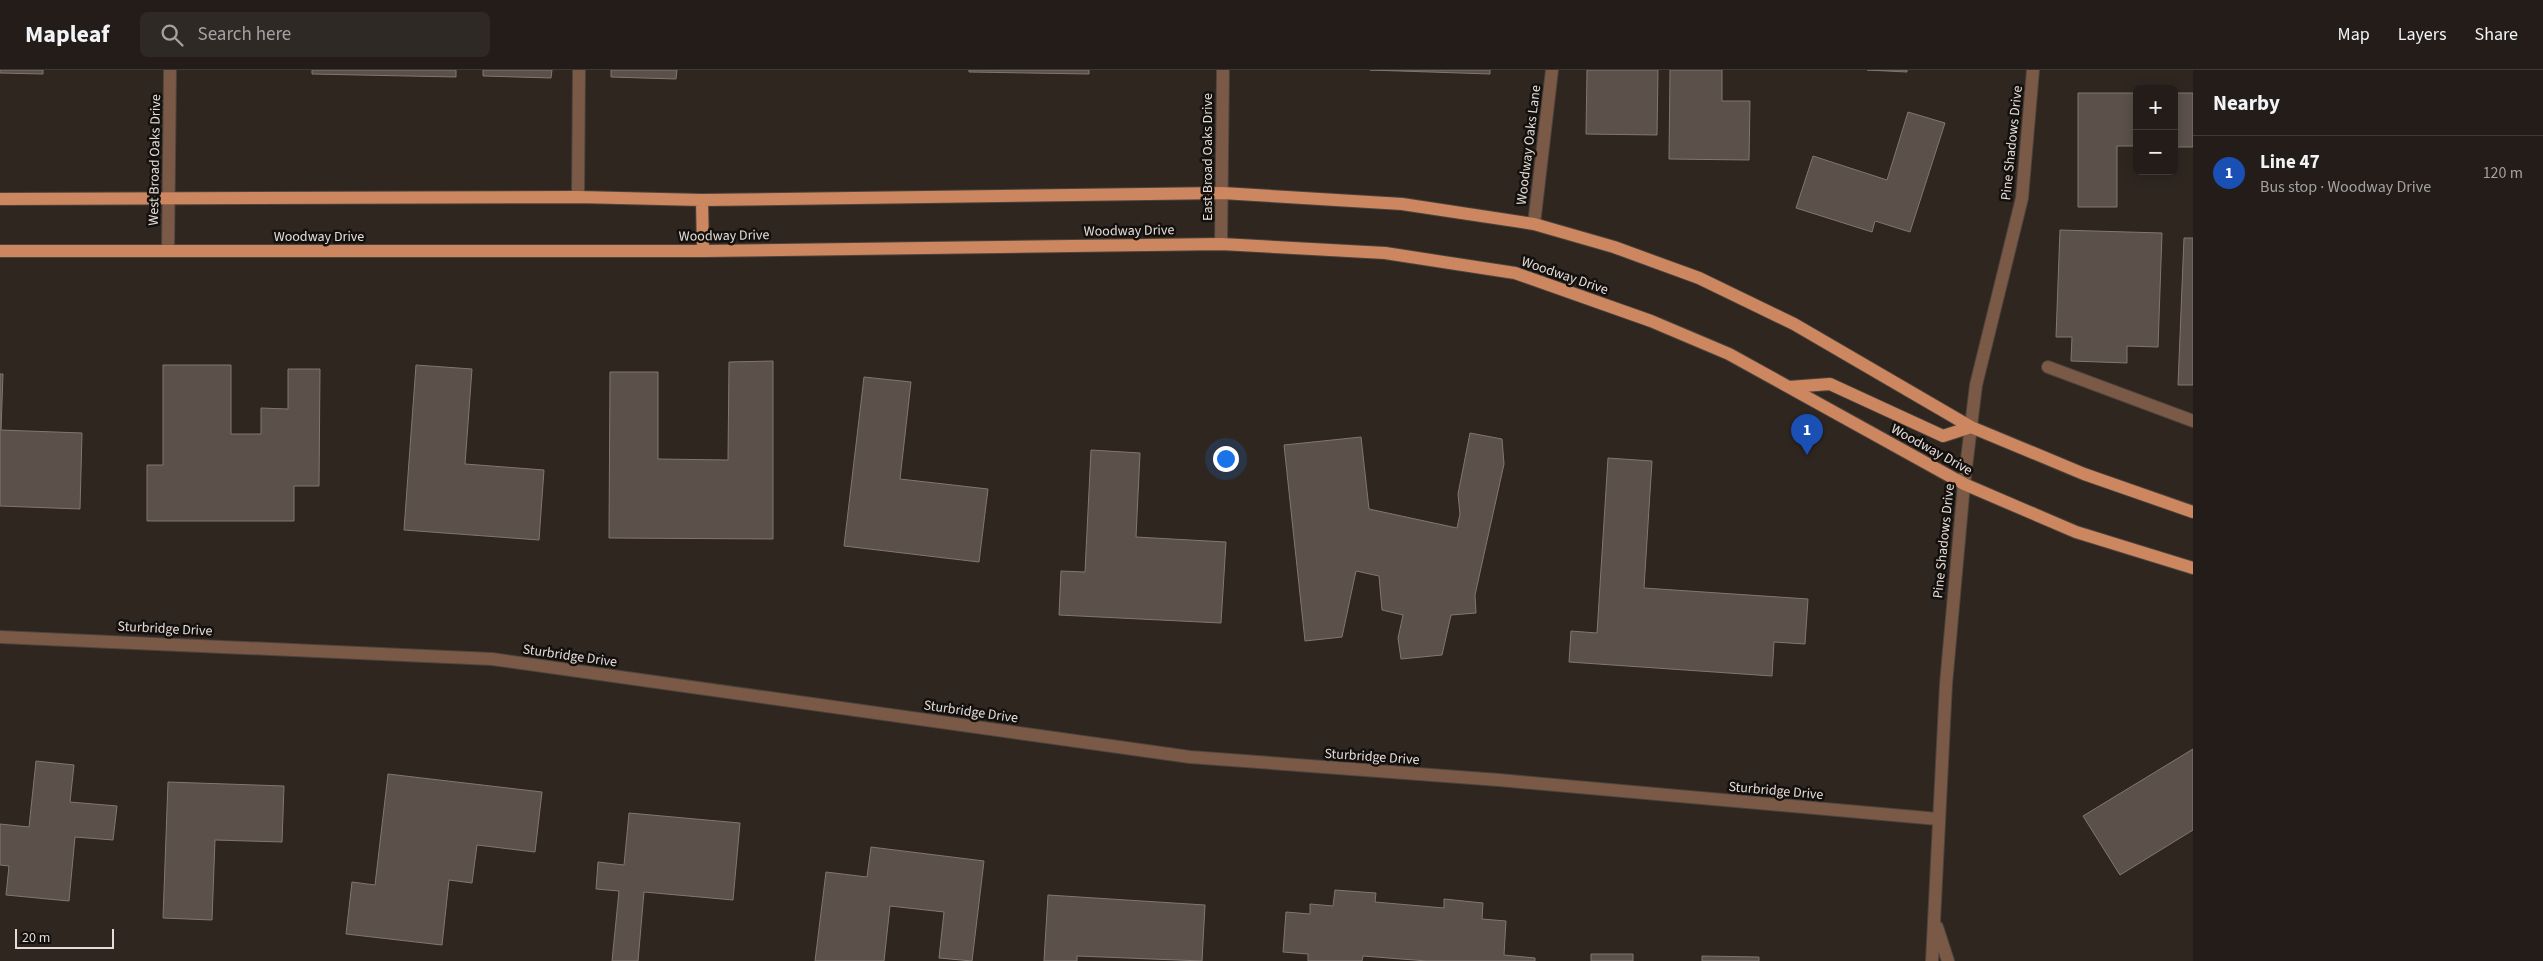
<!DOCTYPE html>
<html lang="en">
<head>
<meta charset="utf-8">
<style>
  :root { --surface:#231c18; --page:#2f2925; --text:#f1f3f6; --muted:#a3a1a2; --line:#403a37; --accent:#b45309 }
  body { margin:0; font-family:"Source Sans 3",sans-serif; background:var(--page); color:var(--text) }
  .controls { position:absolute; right:15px; top:15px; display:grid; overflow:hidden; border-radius:8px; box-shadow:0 2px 12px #0003 }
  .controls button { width:45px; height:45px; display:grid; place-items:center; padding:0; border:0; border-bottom:1px solid var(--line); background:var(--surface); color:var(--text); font:25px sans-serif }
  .scale { position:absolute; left:15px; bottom:12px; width:99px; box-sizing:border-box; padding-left:5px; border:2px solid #e3dcd8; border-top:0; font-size:14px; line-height:18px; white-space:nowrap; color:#e3dcd8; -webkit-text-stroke:4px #14100d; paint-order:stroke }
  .you { position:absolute; left:1225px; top:388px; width:18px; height:18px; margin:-12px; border:4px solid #fff; border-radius:50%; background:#1a73e8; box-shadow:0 0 0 8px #1a73e833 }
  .badge { display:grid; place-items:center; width:32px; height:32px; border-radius:50%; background:var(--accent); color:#fff; font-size:16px; font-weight:700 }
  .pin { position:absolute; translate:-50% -41px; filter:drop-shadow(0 1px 2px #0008) }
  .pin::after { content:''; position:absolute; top:26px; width:18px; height:15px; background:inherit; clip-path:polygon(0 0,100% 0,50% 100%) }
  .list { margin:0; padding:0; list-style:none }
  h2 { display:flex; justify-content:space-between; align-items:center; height:65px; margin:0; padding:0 20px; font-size:21px }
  h2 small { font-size:16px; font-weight:400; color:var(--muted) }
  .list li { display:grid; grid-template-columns:32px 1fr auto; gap:15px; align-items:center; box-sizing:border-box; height:75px; padding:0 20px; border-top:1px solid var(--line) }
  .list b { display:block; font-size:19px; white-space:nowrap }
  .list p { margin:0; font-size:16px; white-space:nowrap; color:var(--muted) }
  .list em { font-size:16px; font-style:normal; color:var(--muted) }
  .icon { flex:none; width:28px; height:28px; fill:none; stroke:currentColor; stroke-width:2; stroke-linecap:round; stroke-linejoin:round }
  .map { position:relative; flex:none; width:2193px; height:891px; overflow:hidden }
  header { display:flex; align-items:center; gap:30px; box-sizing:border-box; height:70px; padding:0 25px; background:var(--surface); border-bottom:1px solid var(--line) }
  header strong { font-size:24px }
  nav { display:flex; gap:28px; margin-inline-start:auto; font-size:18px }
  .search { width:350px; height:45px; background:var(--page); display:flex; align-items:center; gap:12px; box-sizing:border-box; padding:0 18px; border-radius:8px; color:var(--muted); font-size:19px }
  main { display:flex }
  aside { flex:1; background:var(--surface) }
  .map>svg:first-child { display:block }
</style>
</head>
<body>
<header>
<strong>Mapleaf</strong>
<div class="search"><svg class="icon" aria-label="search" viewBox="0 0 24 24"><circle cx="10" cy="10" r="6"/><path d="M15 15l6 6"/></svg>Search here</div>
<nav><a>Map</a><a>Layers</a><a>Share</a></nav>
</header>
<main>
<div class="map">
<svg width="2193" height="891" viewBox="0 0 2193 891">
  <rect width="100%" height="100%" fill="#2f2620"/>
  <path fill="#5b514a" stroke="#827770" d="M0 0H43V4L0 3Z
    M312 0H456V7L312 4Z
    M483 0H552L551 8 483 6Z
    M611 0H677L676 9 611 7Z
    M969 0H1089V4L969 2Z
    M1370 0H1490V4Z
    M1587 0H1658L1657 65 1586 64Z
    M1670 0H1722V31H1750L1749 90 1669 89Z
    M1867 0H1907V2Z
    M2078 23H2137V76H2117V137H2078Z
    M2174 23H2193V77H2174Z
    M1908 42 1945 53 1910 162 1875 151 1872 162 1796 138 1813 86 1887 110Z
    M2060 160 2162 163 2158 277 2127 276V293L2071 291 2072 267H2056Z
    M2184 168H2193V315H2178Z
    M773 291V469L609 468 610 302H658V389L728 390 729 292Z
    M163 295H231V364H261V338L288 339V299H320L319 416H294V451H147V395H163Z
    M416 295 472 299 465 394 544 400 539 470 404 460Z
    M0 304H3L1 360 82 363 80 439 0 436Z
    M864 307 911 312 900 409 988 419 979 492 844 476Z
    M1470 363 1502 369 1504 394 1475 525 1476 543 1451 545 1442 585 1401 589 1398 568 1403 545 1382 540 1379 506 1356 501 1342 567 1305 571 1284 375 1361 367 1369 439 1457 458 1460 444 1458 424Z
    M1091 380 1140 383 1136 467 1226 472 1221 553 1059 545 1061 501 1085 502Z
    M1608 388 1652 391 1644 518 1808 529 1805 574 1774 572 1772 606 1569 592 1571 561 1597 563Z
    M2193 679V760L2120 805 2083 746Z
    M36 691 74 695 70 732 117 736 113 770 75 767 69 831 6 825 9 796 0 795V754L29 757Z
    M388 704 542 722 535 782 477 775 472 813 449 810 442 875 346 864 352 812 375 815Z
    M168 712 284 716 282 772 215 770 212 850 163 848Z
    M629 743 740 753 733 830 644 822 638 891H612L619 821 596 819 598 792 624 795Z
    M871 777 984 791 972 891 939 888 944 842 890 836 884 891H815L826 802 867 807Z
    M1335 820 1376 823 1375 832 1444 838V829L1483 833 1482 849 1506 851 1504 885 1535 888V891H1427L1363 886 1362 891H1308V884L1283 882 1286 842 1310 844V834L1333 836Z
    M1048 825 1205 835 1202 891 1077 886V891H1044Z
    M1591 884H1633V891H1591Z
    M1702 886 1759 887V891H1702Z"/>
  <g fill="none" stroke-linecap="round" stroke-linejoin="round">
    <defs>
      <path id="minor" d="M578 127 579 0
        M1534 154 1552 0
        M1221 174 1223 0
        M168 181 170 0
        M2048 297 2193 351
        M0 567 492 589 1190 687 1499 710 1938 749
        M1937 857 1948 891
        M1932 891 1946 614 1964 414 1976 315 2022 128 2033 0"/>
      <path id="major" d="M0 129 578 127 702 130 1222 123 1402 134 1534 154 1614 177 1699 208 1794 254 1971 357 2084 404 2193 442
        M702 130 703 181
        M0 181H703L1221 174 1385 183 1515 203 1651 251 1729 284 1964 414 2076 462 2193 498
        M1789 317 1830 314 1943 366 1971 357"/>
    </defs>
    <use href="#minor" stroke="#4c433d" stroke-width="14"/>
    <use href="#major" stroke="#4c433d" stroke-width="14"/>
    <use href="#minor" stroke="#7a5946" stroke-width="12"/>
    <use href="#major" stroke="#cc8760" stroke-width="12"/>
  </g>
  <g text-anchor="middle" stroke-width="5" stroke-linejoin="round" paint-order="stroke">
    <g font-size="14" fill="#e3dcd8" stroke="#14100d">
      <text transform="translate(2011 73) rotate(-84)" y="5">Pine Shadows Drive</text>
      <text transform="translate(1528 75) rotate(-83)" y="5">Woodway Oaks Lane</text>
      <text transform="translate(1207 87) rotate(-90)" y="5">East Broad Oaks Drive</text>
      <text transform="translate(154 90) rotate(-89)" y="5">West Broad Oaks Drive</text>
      <text transform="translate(1129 160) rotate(-1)" y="5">Woodway Drive</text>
      <text transform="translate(724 165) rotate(-1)" y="5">Woodway Drive</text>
      <text x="319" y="171">Woodway Drive</text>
      <text transform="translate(1565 205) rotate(19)" y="5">Woodway Drive</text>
      <text transform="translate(1932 379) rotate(29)" y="5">Woodway Drive</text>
      <text transform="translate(1943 471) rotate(-84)" y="5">Pine Shadows Drive</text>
      <text transform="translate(165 558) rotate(3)" y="5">Sturbridge Drive</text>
      <text transform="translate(570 585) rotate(8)" y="5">Sturbridge Drive</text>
      <text transform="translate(971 641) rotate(8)" y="5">Sturbridge Drive</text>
      <text transform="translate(1372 686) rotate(4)" y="5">Sturbridge Drive</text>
      <text transform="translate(1776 720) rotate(5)" y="5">Sturbridge Drive</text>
    </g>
  </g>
</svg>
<div class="controls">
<button>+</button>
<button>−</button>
</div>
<div class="scale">20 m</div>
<div class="you"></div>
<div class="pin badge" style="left:1807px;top:385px;background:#1a4fb4">1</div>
</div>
<aside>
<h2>Nearby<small></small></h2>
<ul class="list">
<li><span class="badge" style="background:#1a4fb4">1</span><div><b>Line 47</b><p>Bus stop · Woodway Drive</p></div><em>120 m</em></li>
</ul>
</aside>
</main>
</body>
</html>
